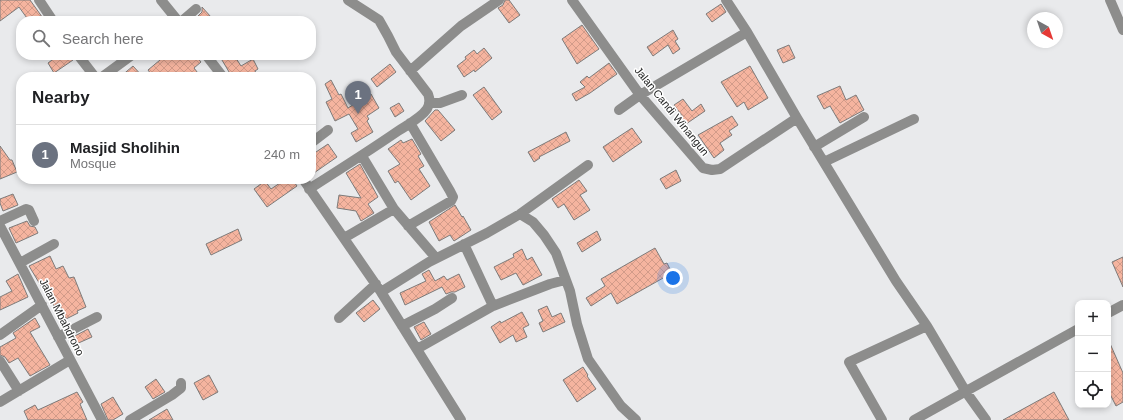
<!DOCTYPE html>
<html lang="en">
<head>
<meta charset="utf-8">
<style>
  :root { --surface:#fff; --page:#f6f6f6; --text:#202124; --muted:#757577; --line:#e0e0e0; --accent:#156e9d }
  body { margin:0; font-family:Arial,sans-serif; background:var(--page); color:var(--text) }
  .controls { position:absolute; right:12px; bottom:12px; display:grid; overflow:hidden; border-radius:8px; box-shadow:0 2px 6px #0003 }
  .controls button { width:36px; height:36px; display:grid; place-items:center; padding:0; border:0; border-bottom:1px solid var(--line); background:var(--surface); color:var(--text); font:20px sans-serif }
  .compass { position:absolute; left:1027px; top:12px; width:36px; height:36px; border-radius:50%; background:var(--surface); box-shadow:0 2px 6px #0003; rotate:140deg }
  .you { position:absolute; left:673px; top:278px; width:14px; height:14px; margin:-10px; border:3px solid #fff; border-radius:50%; background:#1a73e8; box-shadow:0 0 0 6px #1a73e833 }
  .badge { display:grid; place-items:center; width:26px; height:26px; border-radius:50%; background:var(--accent); color:#fff; font-size:13px; font-weight:700 }
  .pin { position:absolute; translate:-50% -33px; filter:drop-shadow(0 1px 2px #0008) }
  .pin::after { content:''; position:absolute; top:21px; width:14px; height:12px; background:inherit; clip-path:polygon(0 0,100% 0,50% 100%) }
  .list { margin:0; padding:0; list-style:none }
  h2 { display:flex; justify-content:space-between; align-items:center; height:52px; margin:0; padding:0 16px; font-size:17px }
  h2 small { font-size:13px; font-weight:400; color:var(--muted) }
  .list li { display:grid; grid-template-columns:26px 1fr auto; gap:12px; align-items:center; box-sizing:border-box; height:60px; padding:0 16px; border-top:1px solid var(--line) }
  .list b { display:block; font-size:15px; white-space:nowrap }
  .list p { margin:0; font-size:13px; white-space:nowrap; color:var(--muted) }
  .list em { font-size:13px; font-style:normal; color:var(--muted) }
  .icon { flex:none; width:22px; height:22px; fill:none; stroke:currentColor; stroke-width:2; stroke-linecap:round; stroke-linejoin:round }
  .map { position:relative; flex:none; width:1123px; height:420px; overflow:hidden }
  .search { position:absolute; background:var(--surface); box-shadow:0 2px 6px #0003; left:16px; top:16px; width:300px; height:44px; display:flex; align-items:center; gap:10px; box-sizing:border-box; padding:0 14px; border-radius:16px; color:var(--muted); font-size:15px }
  .panel { position:absolute; background:var(--surface); box-shadow:0 2px 6px #0003; left:16px; top:72px; width:300px; height:112px; border-radius:16px }
  .map>svg:first-child { display:block }
</style>
</head>
<body>
<div class="map">
<svg width="1123" height="420" viewBox="0 0 1123 420">
  <defs>
    <pattern id="building-cross-hatch" width="8" height="8" patternUnits="userSpaceOnUse"><rect width="8" height="8" fill="#f5b49f"/><path d="M0 0l8 8M0 8l8-8" fill="none" stroke="#d29b89"/></pattern>
  </defs>
  <rect width="100%" height="100%" fill="#e9eaec"/>
  <path fill="url(#building-cross-hatch)" stroke="#7d7b7a" d="M0 0H30L45 21H29L19 7 0 21Z
    M505 0H509L520 15 509 23 498 8 503 5Z
    M721 4 726 12 712 22 706 14Z
    M202 7 211 17 206 21H195L194 20 202 12Z
    M582 25 599 49 577 64 562 39Z
    M673 30 678 39 675 41 680 49 673 54 668 45 653 56 647 47Z
    M789 45 795 58 783 63 777 50Z
    M484 48 492 58 475 72 474 70 464 77 457 66 466 59 465 57 474 50 477 54Z
    M49 55H72L73 60 54 73 48 63 52 60Z
    M166 55H195L201 62 194 68 201 77H153L148 70Z
    M219 55H234L241 66 253 59 258 69 255 71 258 77H232Z
    M609 63 617 74 590 93 576 101 572 94 585 87 580 82 587 76 589 78Z
    M390 64 396 72 377 87 371 79Z
    M133 66 143 77H120Z
    M750 66 768 98 748 110 744 102 737 107 721 82Z
    M331 80 339 95 341 94 348 108 371 94 379 108 367 116 369 119 367 121 373 132 356 142 351 133 358 129 349 114 335 121 326 102 332 99 325 84Z
    M840 86 846 100 856 95 864 110 840 123 830 106 824 109 817 96Z
    M484 87 502 112 492 120 473 95Z
    M683 99 692 111 701 104 705 111 686 124 681 118 683 117 674 105Z
    M399 103 404 111 395 117 390 108Z
    M435 110H438L455 130 441 141 425 121Z
    M732 116 738 125 729 131 732 135 720 143 724 150 714 158 698 135Z
    M632 128 642 142 613 162 603 147Z
    M566 132 570 141 539 157 540 158 534 162 528 152Z
    M412 139 421 154 418 156 424 166 419 169 430 186 411 200 398 181 395 183 388 171 400 164 388 149 401 140 403 143Z
    M328 144 337 157 311 175V160L315 157 313 154Z
    M0 146 10 160H12L17 172 0 179Z
    M360 164 378 197 368 204 374 213 361 221 356 211 337 208 339 195 361 198 346 173Z
    M676 170 681 181 666 189 660 179Z
    M286 179H292L297 186 267 207 254 189 265 181 271 189Z
    M579 180 587 191 580 195 590 210 574 220 564 204 558 208 552 199Z
    M13 194 18 205 3 211 0 203V199Z
    M455 205 462 217 463 216 471 230 454 241 450 235 439 241 429 222Z
    M27 221 30 226 35 227 38 233 16 243 9 228Z
    M238 229 242 240 211 255 206 244Z
    M597 231 601 240 582 252 577 243Z
    M655 248 664 264 667 263 672 273 617 304 611 293 591 306 586 298 605 286 601 279Z
    M522 249 527 260 532 257 542 275 523 285 516 273 501 280 494 267 514 257 513 254Z
    M50 256 56 269 63 266 69 278 74 277 86 307 77 311 78 313 66 319 59 303 54 306 44 285 41 286 29 266Z
    M1123 257V287L1112 262Z
    M429 270 435 281 444 276 447 280 459 274 465 287 455 292H451L446 294 442 287 405 305 400 293 426 281 422 274Z
    M18 274 28 297 0 310V297L12 291 6 281Z
    M373 300 380 309 364 322 356 313Z
    M547 306 552 317 561 313 565 322 543 332 539 323 543 321 538 310Z
    M522 312 529 325 523 328 527 337 516 342 513 335 500 343 491 327 500 321 501 323Z
    M35 318 40 327 30 332 50 365 30 376 18 358 9 363 5 357 0 355V347L16 338 13 333Z
    M424 322 431 334 421 340 414 327Z
    M88 329 92 337 74 345 71 338Z
    M1108 339 1123 373V402L1116 406 1108 390Z
    M583 367 588 375 587 376 596 389 577 402 563 380Z
    M209 375 218 392 203 400 194 383Z
    M156 379 165 392 153 399 145 387Z
    M77 392 83 402 80 404 87 420H28L24 411 35 405 38 410Z
    M1054 392 1069 420H1003Z
    M113 397 123 414 113 420H108L101 404Z
    M167 409 173 420H149Z"/>
  <g fill="none" stroke-linecap="round" stroke-linejoin="round">
    <path stroke="#8d8d8c" stroke-width="10" d="M39 0 53 21
      M161 0 178 21
      M572 0 640 95 703 168 712 170 720 169 797 118
      M726 0 747 32 797 118 896 281 927 326 966 392 986 420
      M1110 0 1123 30
      M182 21 196 9
      M78 55 95 77
      M206 55 223 77
      M410 71 461 26 499 0
      M102 77 132 55
      M429 103H440L462 95
      M619 110 640 95 747 32
      M311 143 328 130
      M814 147 864 117
      M362 156 394 209 436 258
      M824 162 914 119
      M303 179 381 292 461 420
      M309 189C339 170 369 151 398 131 407 125 421 118 427 109 430 104 430 99 428 94L396 52 388 36 379 20 348 0
      M520 214 533 222 544 235 556 253 570 291 577 324 588 359 621 406 636 420
      M0 221 26 209 29 210 34 221
      M0 226 102 420
      M408 226 451 201 453 197 450 191 410 123
      M344 238 394 209
      M464 244 493 306 550 284 565 280
      M20 263 54 244
      M381 292 429 262 487 233 520 214 588 165
      M1108 313 1123 305
      M339 318 376 284
      M402 326 435 309 452 298
      M0 335 42 305
      M58 337 97 317
      M417 349 493 306
      M0 361 19 391
      M0 402 70 360
      M130 420 172 395 181 388V383
      M882 420 849 362 927 326
      M914 420 1078 329"/>
  </g>
  <g text-anchor="middle" stroke-width="3" stroke-linejoin="round" paint-order="stroke">
    <g font-size="11" fill="#252626" stroke="#fff">
      <text transform="translate(672 111) rotate(51)" y="4">Jalan Candi Winangun</text>
      <text transform="translate(62 317) rotate(63)" y="4">Jalan Mbahdrono</text>
    </g>
  </g>
</svg>
<div class="controls">
<button>+</button>
<button>−</button>
<button><svg class="icon" aria-label="locate" viewBox="0 0 24 24"><circle cx="12" cy="12" r="6"/><path d="M12 2v4M12 18v4M2 12h4M18 12h4"/></svg></button>
</div>
<svg class="compass" viewBox="-18 -18 36 36"><path d="M0-13l5 13h-10z" fill="#e53935"/><path d="M0 13l5-13h-10z" fill="#757577"/></svg>
<div class="you"></div>
<div class="pin badge" style="left:358px;top:114px;background:#6b7280">1</div>
<div class="search"><svg class="icon" aria-label="search" viewBox="0 0 24 24"><circle cx="10" cy="10" r="6"/><path d="M15 15l6 6"/></svg>Search here</div>
<section class="panel">
<h2>Nearby<small></small></h2>
<ul class="list">
<li><span class="badge" style="background:#6b7280">1</span><div><b>Masjid Sholihin</b><p>Mosque</p></div><em>240 m</em></li>
</ul>
</section>
</div>
</body>
</html>
